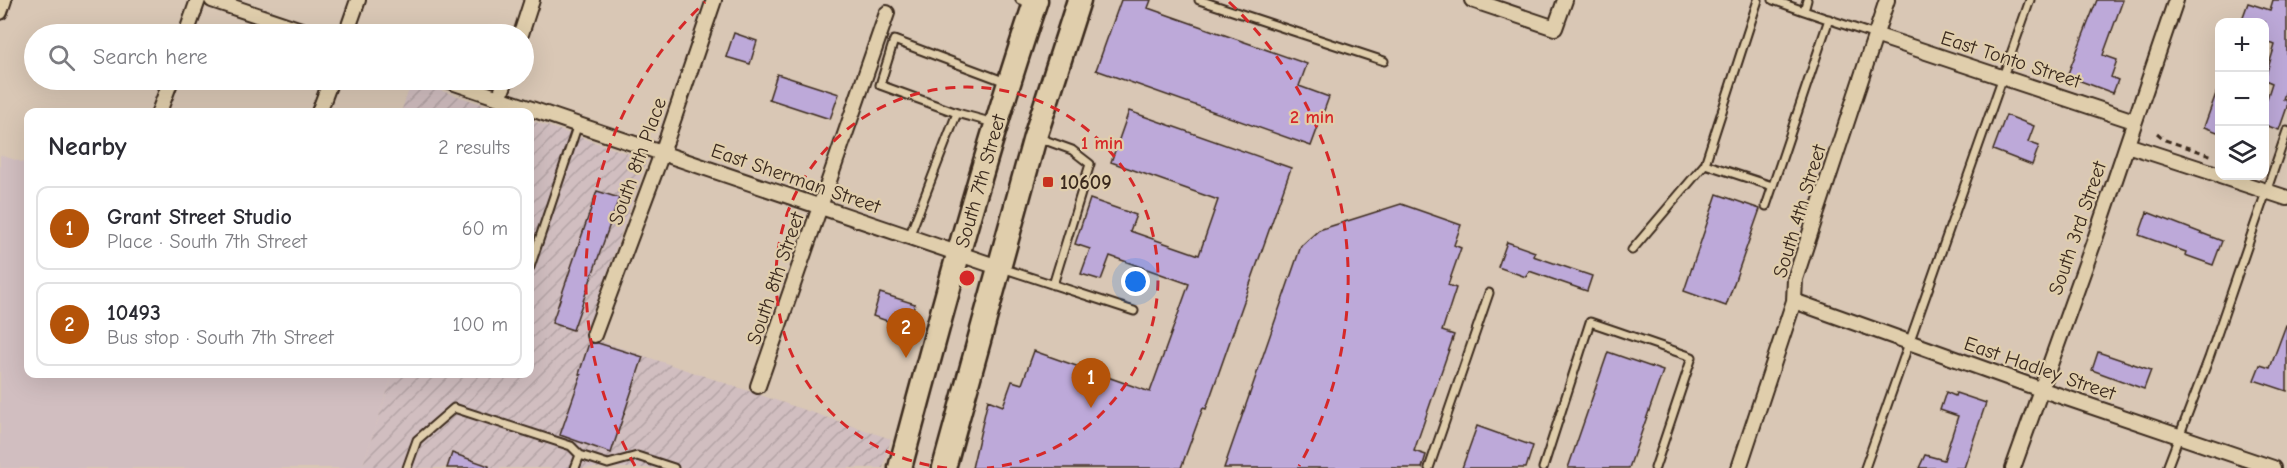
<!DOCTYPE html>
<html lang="en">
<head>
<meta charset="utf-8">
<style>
  :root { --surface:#fff; --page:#f2f2f3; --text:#2b2b33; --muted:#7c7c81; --line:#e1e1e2; --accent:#b45309 }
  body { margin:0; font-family:"Comic Neue",sans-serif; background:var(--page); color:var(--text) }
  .controls { position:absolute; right:18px; top:18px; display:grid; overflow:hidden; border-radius:12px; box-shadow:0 6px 24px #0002 }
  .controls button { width:54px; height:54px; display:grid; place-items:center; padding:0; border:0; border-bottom:2px solid var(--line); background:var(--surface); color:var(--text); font:30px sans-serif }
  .you { position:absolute; left:1136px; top:282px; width:21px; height:21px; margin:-15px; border:4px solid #fff; border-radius:50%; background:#1a73e8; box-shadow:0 0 0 9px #1a73e833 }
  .badge { display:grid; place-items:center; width:39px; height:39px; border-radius:50%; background:var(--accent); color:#fff; font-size:20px; font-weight:700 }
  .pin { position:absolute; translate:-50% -50px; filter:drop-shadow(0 2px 3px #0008) }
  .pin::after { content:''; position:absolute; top:32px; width:21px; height:18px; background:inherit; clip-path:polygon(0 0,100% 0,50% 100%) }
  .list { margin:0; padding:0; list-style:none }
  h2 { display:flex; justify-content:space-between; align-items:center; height:78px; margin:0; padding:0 24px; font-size:26px }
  h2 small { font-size:20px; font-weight:400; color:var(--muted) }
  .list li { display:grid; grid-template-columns:39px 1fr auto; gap:18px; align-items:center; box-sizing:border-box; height:84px; margin:0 12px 12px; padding:0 12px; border:2px solid var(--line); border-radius:12px }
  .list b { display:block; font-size:22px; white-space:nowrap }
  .list p { margin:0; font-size:20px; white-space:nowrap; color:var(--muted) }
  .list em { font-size:20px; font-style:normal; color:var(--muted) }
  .icon { flex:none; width:33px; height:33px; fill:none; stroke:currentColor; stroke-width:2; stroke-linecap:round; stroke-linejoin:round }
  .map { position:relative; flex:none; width:2287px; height:468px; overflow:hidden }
  .search { position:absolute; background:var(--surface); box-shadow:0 6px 24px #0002; left:24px; top:24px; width:510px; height:66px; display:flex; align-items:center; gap:15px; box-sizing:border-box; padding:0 21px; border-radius:33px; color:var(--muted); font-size:22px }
  .panel { position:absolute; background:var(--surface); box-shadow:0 6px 24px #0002; left:24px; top:108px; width:510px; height:270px; border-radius:12px }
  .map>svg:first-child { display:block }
</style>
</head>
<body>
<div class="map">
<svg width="2287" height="468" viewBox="0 0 2287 468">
  <defs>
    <pattern id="industrial-furrows" width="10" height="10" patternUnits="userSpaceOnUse" patternTransform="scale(1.5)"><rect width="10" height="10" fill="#d1bec0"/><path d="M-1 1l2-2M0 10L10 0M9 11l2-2" fill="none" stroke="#b4a3a5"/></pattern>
  </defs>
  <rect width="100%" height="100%" fill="#d9c7b5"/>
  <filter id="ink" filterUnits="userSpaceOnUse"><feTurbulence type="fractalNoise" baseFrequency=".0167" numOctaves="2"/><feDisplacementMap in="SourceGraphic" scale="12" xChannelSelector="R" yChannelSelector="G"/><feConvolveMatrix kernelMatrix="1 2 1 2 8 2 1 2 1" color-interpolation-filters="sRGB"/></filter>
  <g filter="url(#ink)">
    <path fill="#d1bec0" d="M0 155 28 164V374H393L362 468H0Z"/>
    <path fill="url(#industrial-furrows)" d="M412 81 506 112H401Z
      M530 120 647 160 585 336 891 439 883 468H362L393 374H530Z"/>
    <path fill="#bda9d9" stroke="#3b2a1e" stroke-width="1.5" d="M1121 0H1151L1148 8 1307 64 1299 86 1329 97 1311 146 1096 70Z
      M2097 0H2123L2103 55 2117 60 2111 77 2118 80 2113 93 2067 76Z
      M2273 0H2287V87L2283 99 2287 101V107L2279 130 2265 125V105L2272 83 2265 80V78L2275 45 2265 41V22H2241L2248 3 2270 10Z
      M734 33 757 41 750 64 726 57Z
      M777 74 839 94 830 119 769 99Z
      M2218 88H2220V133L2204 127Z
      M1129 111 1291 168 1206 409 1203 408 1181 468H972L988 400 1003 406 1012 381 1022 384 1034 351 1150 392 1189 284 1110 256 1101 280 1081 274 1090 249 1075 244 1090 199 1136 215 1130 231 1199 255 1218 200 1111 162Z
      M2006 115 2034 126 2028 142 2039 146 2032 165 1993 150Z
      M597 191 619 198 573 330 552 323Z
      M1717 194 1760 209 1726 306 1684 291Z
      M1401 204 1461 225 1454 245 1461 248 1448 285 1456 288 1442 331 1454 335 1414 451 1426 455 1422 468H1224L1301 246 1319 230Z
      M2147 212 2222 241 2213 265 2185 255 2186 252 2139 235Z
      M1507 242 1535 252 1533 256 1592 276 1587 291 1529 271 1526 277 1498 267Z
      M880 293 915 304 907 328 873 316Z
      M2286 325H2287V391L2254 380 2260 365 2270 368Z
      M589 343H598L643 357 611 453 560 435 581 375 579 374Z
      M1608 352 1663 371 1629 468H1568Z
      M2098 352 2151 370 2144 389 2092 370Z
      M1946 392 1955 396 1956 393 1986 403 1964 468H1919L1925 455 1944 460 1958 416 1940 410Z
      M1477 426 1533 446 1526 468H1462Z
      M452 453 489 466V468H447Z"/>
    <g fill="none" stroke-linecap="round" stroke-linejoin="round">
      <defs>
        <path id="service" d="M1020 0 1032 4
          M1199 0 1384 61
          M1773 0 1804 11
          M1807 0 1804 11 1875 35
          M957 113 994 123
          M1039 138 1072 150 1090 164 1053 285
          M1705 164 1772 186
          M1766 206 1829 19
          M909 237 957 113 880 85 894 40 1006 82
          M1632 250 1705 164 1758 0
          M530 267 578 124
          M1002 268 1134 311
          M407 468 417 440 454 408 571 446 580 455
          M575 468 580 455 608 464 637 456 674 468
          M1429 468 1489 293
          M1543 468 1590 322 1692 357 1655 468
          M1865 468 2030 0
          M2167 468 2209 358 2287 131"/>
        <path id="minor" d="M212 0 313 34
          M1472 0 1555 28 1565 0
          M0 12 4 0
          M186 34 198 0
          M346 34 358 0
          M521 34 532 0
          M1875 35 2134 121
          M446 80 998 267
          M499 98 506 80
          M159 112 171 80
          M319 112 331 80
          M2127 145 2220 175
          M2220 176 2287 198
          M1794 301 2040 389 2273 468
          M594 335 662 153 714 0
          M758 386 887 13
          M1739 468 1794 301 1795 279 1887 0
          M2013 468 2096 236 2176 0"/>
        <path id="primary" d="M900 468C942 311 984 154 1036 0
          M944 468 1035 137 1079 0"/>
      </defs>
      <use href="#service" stroke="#3b2a1e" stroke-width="11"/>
      <use href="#minor" stroke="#3b2a1e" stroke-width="18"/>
      <use href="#primary" stroke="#3b2a1e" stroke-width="27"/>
      <path stroke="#3b2a1e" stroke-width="3" stroke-dasharray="6 4.5" stroke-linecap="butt" d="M2157 133 2165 140 2213 156"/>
      <use href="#service" stroke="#e0ceac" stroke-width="7"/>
      <use href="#minor" stroke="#e0ceac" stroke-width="14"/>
      <use href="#primary" stroke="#e0ceac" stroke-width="22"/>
    </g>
  </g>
  <g fill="none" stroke="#d62828" stroke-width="3" stroke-dasharray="10 8">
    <path d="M947 468A191 191 0 1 1 987 468"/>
    <path d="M635 466A381 381 0 0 1 705 2M1229 2A381 381 0 0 1 1299 466"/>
  </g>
  <rect fill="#c8321e" stroke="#e0ceac" stroke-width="2" x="1042" y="176" width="12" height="12" rx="3"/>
  <g text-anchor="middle" stroke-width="4.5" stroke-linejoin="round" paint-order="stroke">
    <g font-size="20" fill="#3b2a1e" stroke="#e0ceac">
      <text transform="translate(2011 59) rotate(18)" y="7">East Tonto Street</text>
      <text transform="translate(637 161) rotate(-70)" y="7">South 8th Place</text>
      <text transform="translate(796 178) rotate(19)" y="7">East Sherman Street</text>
      <text transform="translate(980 181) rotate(-74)" y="7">South 7th Street</text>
      <text transform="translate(1799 211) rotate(-73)" y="7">South 4th Street</text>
      <text transform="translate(2077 228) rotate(-71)" y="7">South 3rd Street</text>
      <text transform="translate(775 278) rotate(-71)" y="7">South 8th Street</text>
      <text transform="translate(2040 368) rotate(19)" y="7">East Hadley Street</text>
    </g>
    <g font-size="20" font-weight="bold" fill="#3b2a1e" stroke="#e0ceac" text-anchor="start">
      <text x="1060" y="189">10609</text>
    </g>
  </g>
  <circle cx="967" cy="278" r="9" fill="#d62828" stroke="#e0ceac" stroke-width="3"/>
  <g font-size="18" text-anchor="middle" font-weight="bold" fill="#d62828" stroke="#e0ceac" stroke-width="4.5" stroke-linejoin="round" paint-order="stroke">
    <text x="1312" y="123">2 min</text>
    <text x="1102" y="149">1 min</text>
  </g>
</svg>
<div class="controls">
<button>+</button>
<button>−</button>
<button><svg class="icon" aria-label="layers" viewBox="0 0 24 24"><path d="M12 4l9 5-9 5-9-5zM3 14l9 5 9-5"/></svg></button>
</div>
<div class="you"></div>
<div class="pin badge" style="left:1091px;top:408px">1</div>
<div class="pin badge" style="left:906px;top:358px">2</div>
<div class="search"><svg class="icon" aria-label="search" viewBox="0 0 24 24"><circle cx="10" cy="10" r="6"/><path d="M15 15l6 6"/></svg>Search here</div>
<section class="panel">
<h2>Nearby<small>2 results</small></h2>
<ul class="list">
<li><span class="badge">1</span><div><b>Grant Street Studio</b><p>Place · South 7th Street</p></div><em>60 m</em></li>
<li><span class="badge">2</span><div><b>10493</b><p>Bus stop · South 7th Street</p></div><em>100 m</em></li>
</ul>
</section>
</div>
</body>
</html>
